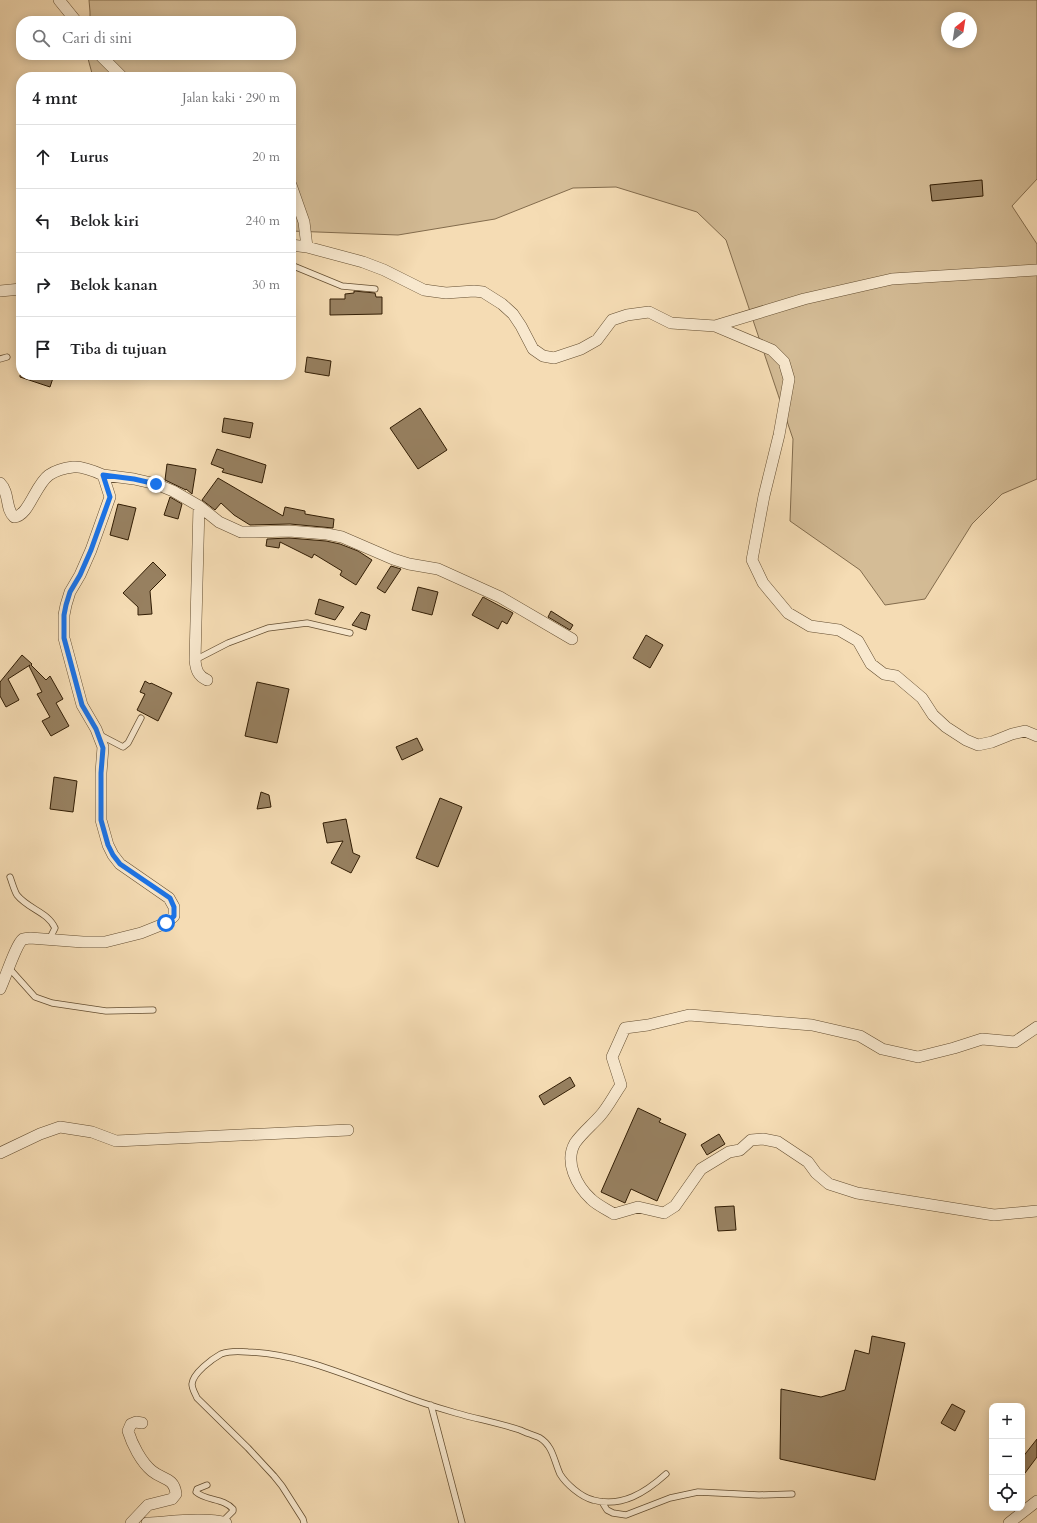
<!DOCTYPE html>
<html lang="id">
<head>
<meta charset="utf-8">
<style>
  :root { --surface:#fff; --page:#f6f6f6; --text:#202124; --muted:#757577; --line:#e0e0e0 }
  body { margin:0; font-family:Cardo,serif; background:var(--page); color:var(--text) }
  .controls { position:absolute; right:12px; bottom:12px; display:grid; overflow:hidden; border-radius:8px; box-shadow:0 2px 10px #0003 }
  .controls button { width:36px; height:36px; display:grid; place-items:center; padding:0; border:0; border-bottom:1px solid var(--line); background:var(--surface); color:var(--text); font:20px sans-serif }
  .compass { position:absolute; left:941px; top:12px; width:36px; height:36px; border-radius:50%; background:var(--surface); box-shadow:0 2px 10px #0003; rotate:30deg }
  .stop { position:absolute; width:12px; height:12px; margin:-9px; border:3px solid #1a73e8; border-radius:50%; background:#fff }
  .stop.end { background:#1a73e8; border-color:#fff; box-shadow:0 1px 4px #0008 }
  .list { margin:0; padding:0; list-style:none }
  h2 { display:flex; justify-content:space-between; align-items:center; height:52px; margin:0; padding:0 16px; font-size:17px }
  h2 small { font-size:13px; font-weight:400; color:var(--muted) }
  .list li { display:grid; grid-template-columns:26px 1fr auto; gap:12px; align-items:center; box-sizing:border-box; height:64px; padding:0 16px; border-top:1px solid var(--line) }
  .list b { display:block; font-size:15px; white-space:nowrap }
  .list em { font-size:13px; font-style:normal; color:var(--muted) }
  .icon { flex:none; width:22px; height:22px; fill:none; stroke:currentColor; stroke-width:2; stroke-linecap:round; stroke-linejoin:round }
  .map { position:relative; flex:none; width:1037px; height:1523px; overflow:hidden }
  .search { position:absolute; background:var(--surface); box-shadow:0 2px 10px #0003; left:16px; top:16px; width:280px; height:44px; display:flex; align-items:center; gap:10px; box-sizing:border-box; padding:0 14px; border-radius:16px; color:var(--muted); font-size:15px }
  .panel { position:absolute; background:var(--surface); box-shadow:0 2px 10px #0003; left:16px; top:72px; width:280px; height:308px; border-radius:16px }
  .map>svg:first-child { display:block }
</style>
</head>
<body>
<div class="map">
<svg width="1037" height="1523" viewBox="0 0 1037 1523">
  <rect width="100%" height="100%" fill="#f5dcb4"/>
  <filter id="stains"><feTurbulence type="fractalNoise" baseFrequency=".005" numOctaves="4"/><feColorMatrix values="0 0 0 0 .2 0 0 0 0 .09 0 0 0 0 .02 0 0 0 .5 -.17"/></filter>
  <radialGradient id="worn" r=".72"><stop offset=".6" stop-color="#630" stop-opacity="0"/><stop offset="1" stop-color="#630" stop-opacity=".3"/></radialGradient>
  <path fill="#d4bc96" stroke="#836c4d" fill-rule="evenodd" d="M89 0H1037V179L1012 206 1037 244V479L1002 494 972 524 925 599 885 605 860 570 790 521 793 439 726 240 697 212 616 187 573 188 495 219 398 235 291 231V77H93L87 55H291V21H90V12ZM947 18H971V42H947Z"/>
  <path fill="#978060" stroke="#321d04" d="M982 180 983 196 932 201 930 185Z
    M354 291 375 293 376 297H382V314L330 315V299H345V294L354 293Z
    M307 357 331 361 329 376 305 372Z
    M20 375H54L50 387 20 377Z
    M420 408 447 450 418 469 390 428Z
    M224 418 253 423 250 438 222 432Z
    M217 449 266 465 262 483 222 472 224 469 211 464Z
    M167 464 196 469 192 494 186 489V490L165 480Z
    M218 478 283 516 285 507 305 511V514L334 519 333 528 290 524 250 525 234 515 221 503 215 510 202 500Z
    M170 497 182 504 178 519 164 515Z
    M118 504 136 508 128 540 110 535Z
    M289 538 326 541 340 544 358 551 372 560 356 585 340 575 342 571 314 554 312 558 280 542 279 548 266 546 267 539Z
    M153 562 166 575 150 591 152 614 138 615V607L123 593Z
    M391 566 401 569 385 593 377 588Z
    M418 587 438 592 432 615 412 610Z
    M483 597 513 613 507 624 502 621 498 629 472 615Z
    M319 599 344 607 335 620 315 614Z
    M551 611 573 625 570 630 548 617Z
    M361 612 370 615 366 630 352 625Z
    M646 635 663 645 650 668 633 658Z
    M22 655 32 664 31 665 46 680 50 676 63 699 56 703 69 726 51 736 42 721 50 717 37 694 42 692 29 666 30 665 8 679 19 700 6 707 0 696V682Z
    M145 681 150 684 151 683 172 693 158 721 137 710 145 694 140 692Z
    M257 682 289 689 277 743 245 736Z
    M417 738 423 750 402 760 396 747Z
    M54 777 77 781 73 812 50 809Z
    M261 792 269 795 271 807 257 809Z
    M440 798 462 807 438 867 416 858Z
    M346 819 353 853 360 856 351 873 331 863 343 841 327 843 323 823Z
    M570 1077 575 1086 544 1105 539 1096Z
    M638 1108 661 1119 659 1122 686 1134 657 1201 631 1189 625 1203 601 1192Z
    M719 1134 725 1144 707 1155 701 1145Z
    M734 1206 736 1230 718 1231 715 1207Z
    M872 1336 905 1343 875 1480 780 1459 781 1389 821 1397 845 1390 855 1350 869 1354Z
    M952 1404 965 1411 955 1431 941 1423Z
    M1037 1439V1457L1022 1477V1458Z"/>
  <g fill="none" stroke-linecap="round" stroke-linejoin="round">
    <defs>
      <path id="lane" d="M291 265 342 286 375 289
        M0 359 7 357
        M195 660 228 643 268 628 307 623 350 633
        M100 735 123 747 128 743 141 718
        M10 877C12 882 14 890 17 895 28 909 48 912 55 928L50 938
        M9 968 35 997 52 1003 106 1011 153 1010
        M431 1405 462 1523
        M207 1485 197 1489 196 1492C206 1501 224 1498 233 1509V1511L221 1523
        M602 1502 607 1510 613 1513 626 1515 670 1498 698 1492 759 1495 792 1494
        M304 1523 303 1519 282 1486 274 1476 248 1448 197 1398C195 1393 192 1389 192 1384 193 1373 212 1359 221 1354 229 1351 239 1351 248 1352 299 1354 345 1375 393 1392 413 1400 435 1407 456 1413 477 1419 499 1423 520 1430 526 1433 534 1435 540 1438 553 1446 554 1461 560 1474 566 1484 581 1497 593 1500 622 1508 646 1492 666 1474"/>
      <path id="street" d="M59 0 76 21
        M100 55 122 77
        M291 185 304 222 307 247
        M291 245 307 247 363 262 384 270 424 290 446 293 474 291 483 292 502 304 513 314 521 326 533 349 543 356 554 358 581 349 597 340 612 320 627 315 649 312 671 323 715 326 804 299 892 279 1037 270
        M0 291 21 289
        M715 326 772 350 784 362 789 379 779 435 764 496 752 560 763 583 788 613 810 626 839 630 858 641 871 664 884 674 896 676 922 698 933 715 946 727 966 740 978 745 992 742 1012 734 1025 731 1037 736
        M103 475 134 479 156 484 173 491 199 506 219 522 241 532H254L289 531 327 534 342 537 393 559 409 564 438 569 500 597 572 639
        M0 483C10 493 5 509 14 517 29 516 35 485 49 475 55 471 65 468 73 467 82 466 94 471 103 475L110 497 91 550 80 575 70 592 66 605 64 615V638L82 705 96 729 103 747 101 773V820L108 845 113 855 120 864 169 898 174 907V916L166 923 141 933 105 942H83L30 938C29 938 24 939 23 939 16 944 5 979 0 989
        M199 506 195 660C196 670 198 676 207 680
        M1037 1027 1015 1042 982 1039 954 1048 918 1057 882 1049 860 1036 812 1025 689 1015 648 1025 625 1028 612 1057 621 1085C614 1095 608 1107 600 1116 592 1125 582 1133 575 1143 564 1162 577 1186 591 1199 597 1205 606 1209 614 1214L638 1207 664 1213 675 1206 701 1169 729 1152 740 1150 751 1140 763 1139 778 1142 808 1162 816 1173 829 1184 857 1193 994 1215 1037 1211
        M0 1153 40 1134 60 1127 92 1132 116 1141 348 1130
        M131 1523 148 1505 172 1499 176 1494C174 1477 163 1480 152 1471 141 1462 132 1444 128 1431L131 1424 136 1422 142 1423
        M147 1523C169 1522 206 1517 226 1523
        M1009 1523 1037 1501"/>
    </defs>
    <use href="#lane" stroke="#634d30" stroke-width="7"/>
    <use href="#street" stroke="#634d30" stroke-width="12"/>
    <use href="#lane" stroke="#f8e8ce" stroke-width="5.5"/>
    <use href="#street" stroke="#f8e8ce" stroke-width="11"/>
  </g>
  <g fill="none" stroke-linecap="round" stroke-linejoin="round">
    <path stroke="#1a73e8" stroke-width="5" d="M156 484 134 479 103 475 110 497 91 550 80 575 70 592 66 605 64 615V638L82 705 96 729 103 748 101 773V820L108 845 113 855 120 864 170 898 174 907V916L166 923"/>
  </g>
  <rect width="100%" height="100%" filter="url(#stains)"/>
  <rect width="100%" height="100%" fill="url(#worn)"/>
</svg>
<div class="controls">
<button>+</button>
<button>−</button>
<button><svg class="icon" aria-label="locate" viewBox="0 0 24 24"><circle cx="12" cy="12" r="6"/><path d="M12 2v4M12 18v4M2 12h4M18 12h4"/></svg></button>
</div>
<svg class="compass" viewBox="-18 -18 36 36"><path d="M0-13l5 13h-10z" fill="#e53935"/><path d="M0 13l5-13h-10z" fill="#757577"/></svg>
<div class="stop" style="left:166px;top:923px"></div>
<div class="stop end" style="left:156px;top:484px"></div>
<div class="search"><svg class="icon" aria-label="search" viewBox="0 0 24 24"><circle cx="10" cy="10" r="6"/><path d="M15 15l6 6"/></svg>Cari di sini</div>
<section class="panel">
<h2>4 mnt<small>Jalan kaki · 290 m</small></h2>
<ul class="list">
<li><svg class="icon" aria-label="ahead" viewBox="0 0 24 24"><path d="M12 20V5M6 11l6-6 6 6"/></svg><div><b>Lurus</b></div><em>20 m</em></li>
<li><svg class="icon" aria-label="left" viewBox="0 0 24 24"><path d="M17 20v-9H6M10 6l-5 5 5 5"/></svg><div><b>Belok kiri</b></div><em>240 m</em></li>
<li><svg class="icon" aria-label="right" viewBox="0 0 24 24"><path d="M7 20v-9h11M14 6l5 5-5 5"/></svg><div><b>Belok kanan</b></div><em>30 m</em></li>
<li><svg class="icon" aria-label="arrive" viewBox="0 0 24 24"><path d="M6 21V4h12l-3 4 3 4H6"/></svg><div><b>Tiba di tujuan</b></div></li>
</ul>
</section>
</div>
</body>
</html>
